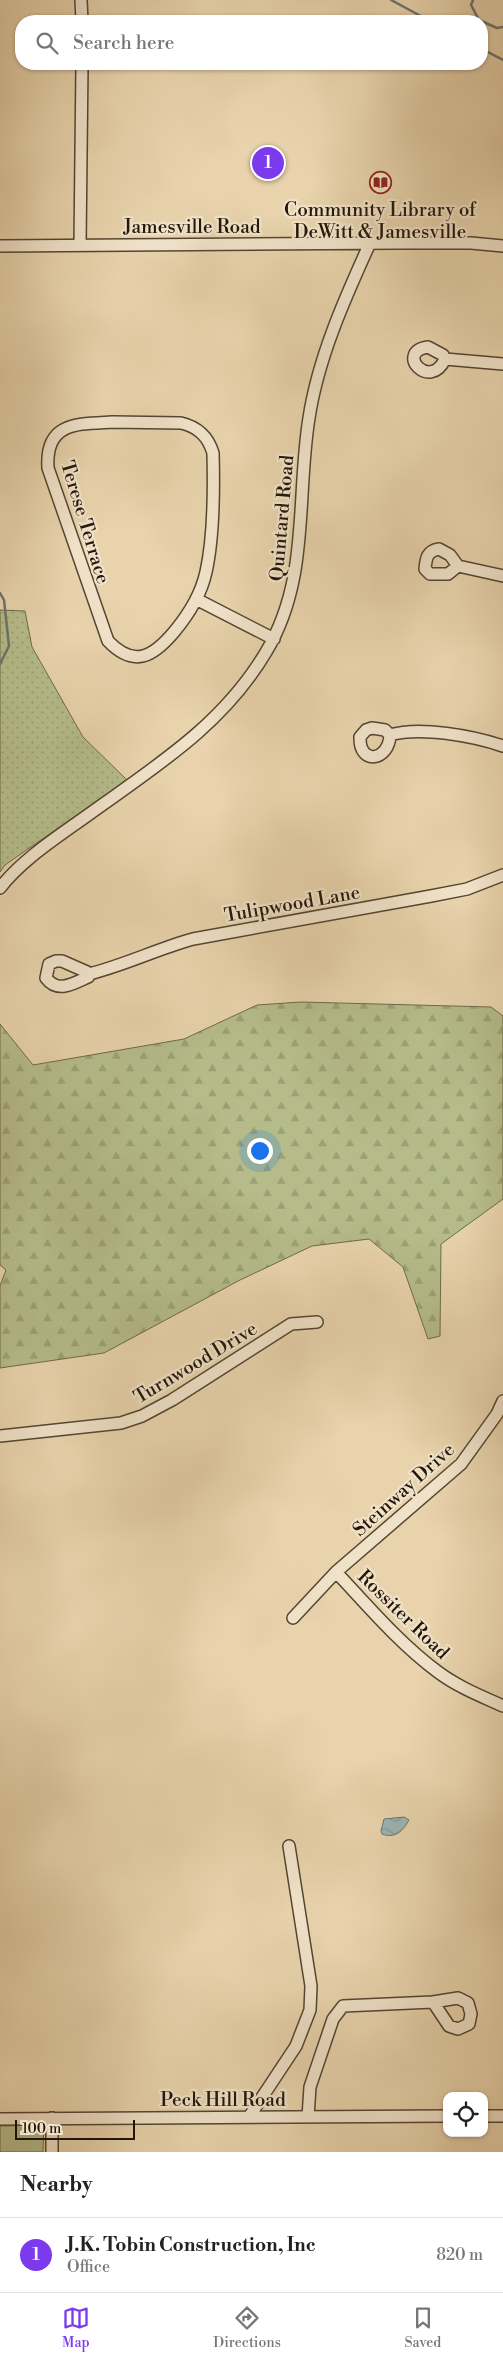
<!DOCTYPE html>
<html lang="en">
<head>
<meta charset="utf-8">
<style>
  :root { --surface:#fff; --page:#f2f2f2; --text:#222; --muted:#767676; --line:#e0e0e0; --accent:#7c3aed }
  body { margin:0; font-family:"Libre Bodoni",serif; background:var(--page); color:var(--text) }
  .controls { position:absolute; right:15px; bottom:15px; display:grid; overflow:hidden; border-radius:10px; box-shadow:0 1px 4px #0004 }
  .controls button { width:45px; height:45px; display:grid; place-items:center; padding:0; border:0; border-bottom:1px solid var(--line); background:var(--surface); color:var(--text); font:25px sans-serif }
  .scale { position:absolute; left:15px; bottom:12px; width:120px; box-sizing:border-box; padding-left:5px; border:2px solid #231709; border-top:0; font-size:14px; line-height:18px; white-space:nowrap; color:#231709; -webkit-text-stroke:4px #f0e2c9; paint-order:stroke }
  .you { position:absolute; left:259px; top:1150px; width:18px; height:18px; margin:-12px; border:4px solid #fff; border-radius:50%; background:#1a73e8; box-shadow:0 0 0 8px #1a73e833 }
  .badge { display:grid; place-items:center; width:32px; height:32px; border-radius:50%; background:var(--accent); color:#fff; font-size:16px; font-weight:700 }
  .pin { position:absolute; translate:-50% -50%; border:2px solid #fff; box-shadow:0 1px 5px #0006 }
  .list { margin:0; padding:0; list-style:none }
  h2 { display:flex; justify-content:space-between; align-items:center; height:65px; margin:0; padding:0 20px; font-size:21px }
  h2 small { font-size:16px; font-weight:400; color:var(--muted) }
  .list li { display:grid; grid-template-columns:32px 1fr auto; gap:15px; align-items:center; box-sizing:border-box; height:75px; padding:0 20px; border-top:1px solid var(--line) }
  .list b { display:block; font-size:19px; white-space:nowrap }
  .list p { margin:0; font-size:16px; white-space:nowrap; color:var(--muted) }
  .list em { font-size:16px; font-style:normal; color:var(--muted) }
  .icon { flex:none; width:28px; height:28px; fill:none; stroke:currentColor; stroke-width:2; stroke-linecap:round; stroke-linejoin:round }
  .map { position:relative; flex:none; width:503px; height:2152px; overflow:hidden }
  .search { position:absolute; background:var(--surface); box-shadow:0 1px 4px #0004; left:15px; right:15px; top:15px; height:55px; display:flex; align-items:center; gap:12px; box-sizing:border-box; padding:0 18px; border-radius:20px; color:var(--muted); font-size:19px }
  .sheet { height:140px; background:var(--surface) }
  nav { display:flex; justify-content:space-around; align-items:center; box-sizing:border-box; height:70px; border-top:1px solid var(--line); background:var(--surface); font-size:14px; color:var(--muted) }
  nav a { display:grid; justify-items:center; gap:2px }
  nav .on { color:var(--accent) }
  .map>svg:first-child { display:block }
</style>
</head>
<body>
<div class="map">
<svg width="503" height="2152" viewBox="0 0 503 2152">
  <defs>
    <pattern id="forest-firs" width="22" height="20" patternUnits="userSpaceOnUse" patternTransform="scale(1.25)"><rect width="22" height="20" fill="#b5bc8a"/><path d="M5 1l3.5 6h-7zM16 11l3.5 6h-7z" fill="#9ba176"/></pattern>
    <pattern id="park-dots" width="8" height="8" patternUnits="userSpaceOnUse" patternTransform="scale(1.25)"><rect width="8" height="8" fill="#b5bc8a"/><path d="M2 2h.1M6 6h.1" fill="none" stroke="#9ba176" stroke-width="1.8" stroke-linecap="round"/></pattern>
    <pattern id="water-waves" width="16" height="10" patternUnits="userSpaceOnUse" patternTransform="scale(1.25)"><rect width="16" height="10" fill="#9cb5b5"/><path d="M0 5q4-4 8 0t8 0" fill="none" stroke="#869b9a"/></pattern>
  </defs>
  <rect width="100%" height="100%" fill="#e8d3ac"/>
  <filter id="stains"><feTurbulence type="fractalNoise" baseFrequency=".004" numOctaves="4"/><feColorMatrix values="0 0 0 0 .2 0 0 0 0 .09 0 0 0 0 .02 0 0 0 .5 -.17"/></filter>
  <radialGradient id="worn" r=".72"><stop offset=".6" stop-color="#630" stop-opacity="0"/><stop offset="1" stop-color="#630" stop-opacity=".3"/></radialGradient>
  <path fill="#b5bc8a" stroke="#6c6a4a" d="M44 2125 43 2152H0V2126Z"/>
  <path fill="url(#forest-firs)" stroke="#6c6a4a" d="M301 1002 491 1007 503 1016V1199L441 1244 440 1336 428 1339 403 1267 369 1239 312 1246 240 1280 104 1353 0 1368V1286L6 1270 0 1265V1024L33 1065 184 1039 257 1005Z"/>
  <path fill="url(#park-dots)" stroke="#6c6a4a" d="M0 610 25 611 32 647 83 737 127 780 5 865 0 872Z"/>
  <path fill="url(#water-waves)" stroke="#6c7670" d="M404 1817 409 1820C403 1831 395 1839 382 1834L381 1831 384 1819Z"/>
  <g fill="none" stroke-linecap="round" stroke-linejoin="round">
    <path stroke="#6c7670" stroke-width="2.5" d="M391 0 430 21
      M473 0 471 5 479 20 497 28 503 27
      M482 49 503 60
      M0 593 4 600 9 646 0 664"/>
    <defs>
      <path id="minor" d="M81 0 82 21
        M80 244 82 64
        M0 246 397 243H471L503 246
        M428 347 443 355 445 359C430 392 394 352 428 347Z
        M445 359 503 364
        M112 422 181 423C198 427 208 436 213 453 214 490 214 536 206 572 201 595 189 614 174 632 153 657 134 668 108 641L48 468C45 422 77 424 112 422Z
        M439 549 450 555 458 566 448 574H430L425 569C426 558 427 551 439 549Z
        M458 566 503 576
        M196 599 274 639
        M372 728 385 730 390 735C389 761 359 766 360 737L366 730Z
        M390 735C420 726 473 736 503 746
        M0 888C21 861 53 840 81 820 151 769 221 728 266 652 310 579 296 498 309 418 318 358 345 298 370 243
        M56 961H62L87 972 88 977C74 983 58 994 46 978L49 964Z
        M89 974C125 965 157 949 193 939L431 896 467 889 503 875
        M0 1436 121 1423 142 1416 172 1400 291 1324 317 1322
        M336 1572C368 1606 400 1644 438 1672 458 1687 481 1696 503 1706
        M293 1618 336 1572 461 1464 497 1414 503 1401
        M484 2116H503
        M249 2117 296 2046 310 2010 311 1986 289 1846
        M308 2117 310 2087 333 2019 343 2006 433 2002 449 2026 458 2029 469 2024 471 2014 468 2003 458 1998 433 2002
        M0 2119 447 2116
        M52 2152V2118"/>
    </defs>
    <use href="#minor" stroke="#544632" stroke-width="14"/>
    <use href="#minor" stroke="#f0e2c9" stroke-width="11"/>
  </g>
  <defs>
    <symbol id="library-ring" viewBox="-11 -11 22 22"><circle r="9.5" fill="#f0e2c9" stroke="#8f2418" stroke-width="1.5"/><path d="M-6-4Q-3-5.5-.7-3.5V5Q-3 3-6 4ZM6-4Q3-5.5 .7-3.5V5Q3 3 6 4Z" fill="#8f2418"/></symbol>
  </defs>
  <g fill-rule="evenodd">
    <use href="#library-ring" x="368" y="170" width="25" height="25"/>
  </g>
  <g text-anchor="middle" stroke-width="4.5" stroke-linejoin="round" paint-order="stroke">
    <g font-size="19" fill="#231709" stroke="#f0e2c9">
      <text x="380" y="216">Community Library of<tspan x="380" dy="22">DeWitt &amp; Jamesville</tspan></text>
    </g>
    <g font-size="19" fill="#231709" stroke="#f0e2c9">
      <text x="192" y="233">Jamesville Road</text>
      <text transform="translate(281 518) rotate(-85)" y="7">Quintard Road</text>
      <text transform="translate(86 522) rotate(73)" y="7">Terese Terrace</text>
      <text transform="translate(292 903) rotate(-10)" y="7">Tulipwood Lane</text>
      <text transform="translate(195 1362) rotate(-31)" y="7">Turnwood Drive</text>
      <text transform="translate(403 1489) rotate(-42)" y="7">Steinway Drive</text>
      <text transform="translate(404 1614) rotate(44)" y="7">Rossiter Road</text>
      <text x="223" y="2106">Peck Hill Road</text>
    </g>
  </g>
  <rect width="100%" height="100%" filter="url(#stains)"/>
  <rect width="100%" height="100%" fill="url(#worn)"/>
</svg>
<div class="controls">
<button><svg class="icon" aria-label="locate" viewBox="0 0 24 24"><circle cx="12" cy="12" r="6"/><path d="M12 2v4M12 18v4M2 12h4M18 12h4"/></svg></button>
</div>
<div class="scale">100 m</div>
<div class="you"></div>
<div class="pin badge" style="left:268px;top:163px">1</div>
<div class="search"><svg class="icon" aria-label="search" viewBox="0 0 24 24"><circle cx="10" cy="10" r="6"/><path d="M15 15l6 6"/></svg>Search here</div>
</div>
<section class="sheet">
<h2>Nearby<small></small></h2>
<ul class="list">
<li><span class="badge">1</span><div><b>J.K. Tobin Construction, Inc</b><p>Office</p></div><em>820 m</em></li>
</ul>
</section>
<nav>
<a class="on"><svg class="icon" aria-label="map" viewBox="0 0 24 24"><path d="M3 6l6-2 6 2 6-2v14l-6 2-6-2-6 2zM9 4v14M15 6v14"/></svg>Map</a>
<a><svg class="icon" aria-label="directions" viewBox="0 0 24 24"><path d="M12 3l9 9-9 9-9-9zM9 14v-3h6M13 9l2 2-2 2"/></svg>Directions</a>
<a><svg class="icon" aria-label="saved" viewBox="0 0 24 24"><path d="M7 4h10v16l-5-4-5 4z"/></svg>Saved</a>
</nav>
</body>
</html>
